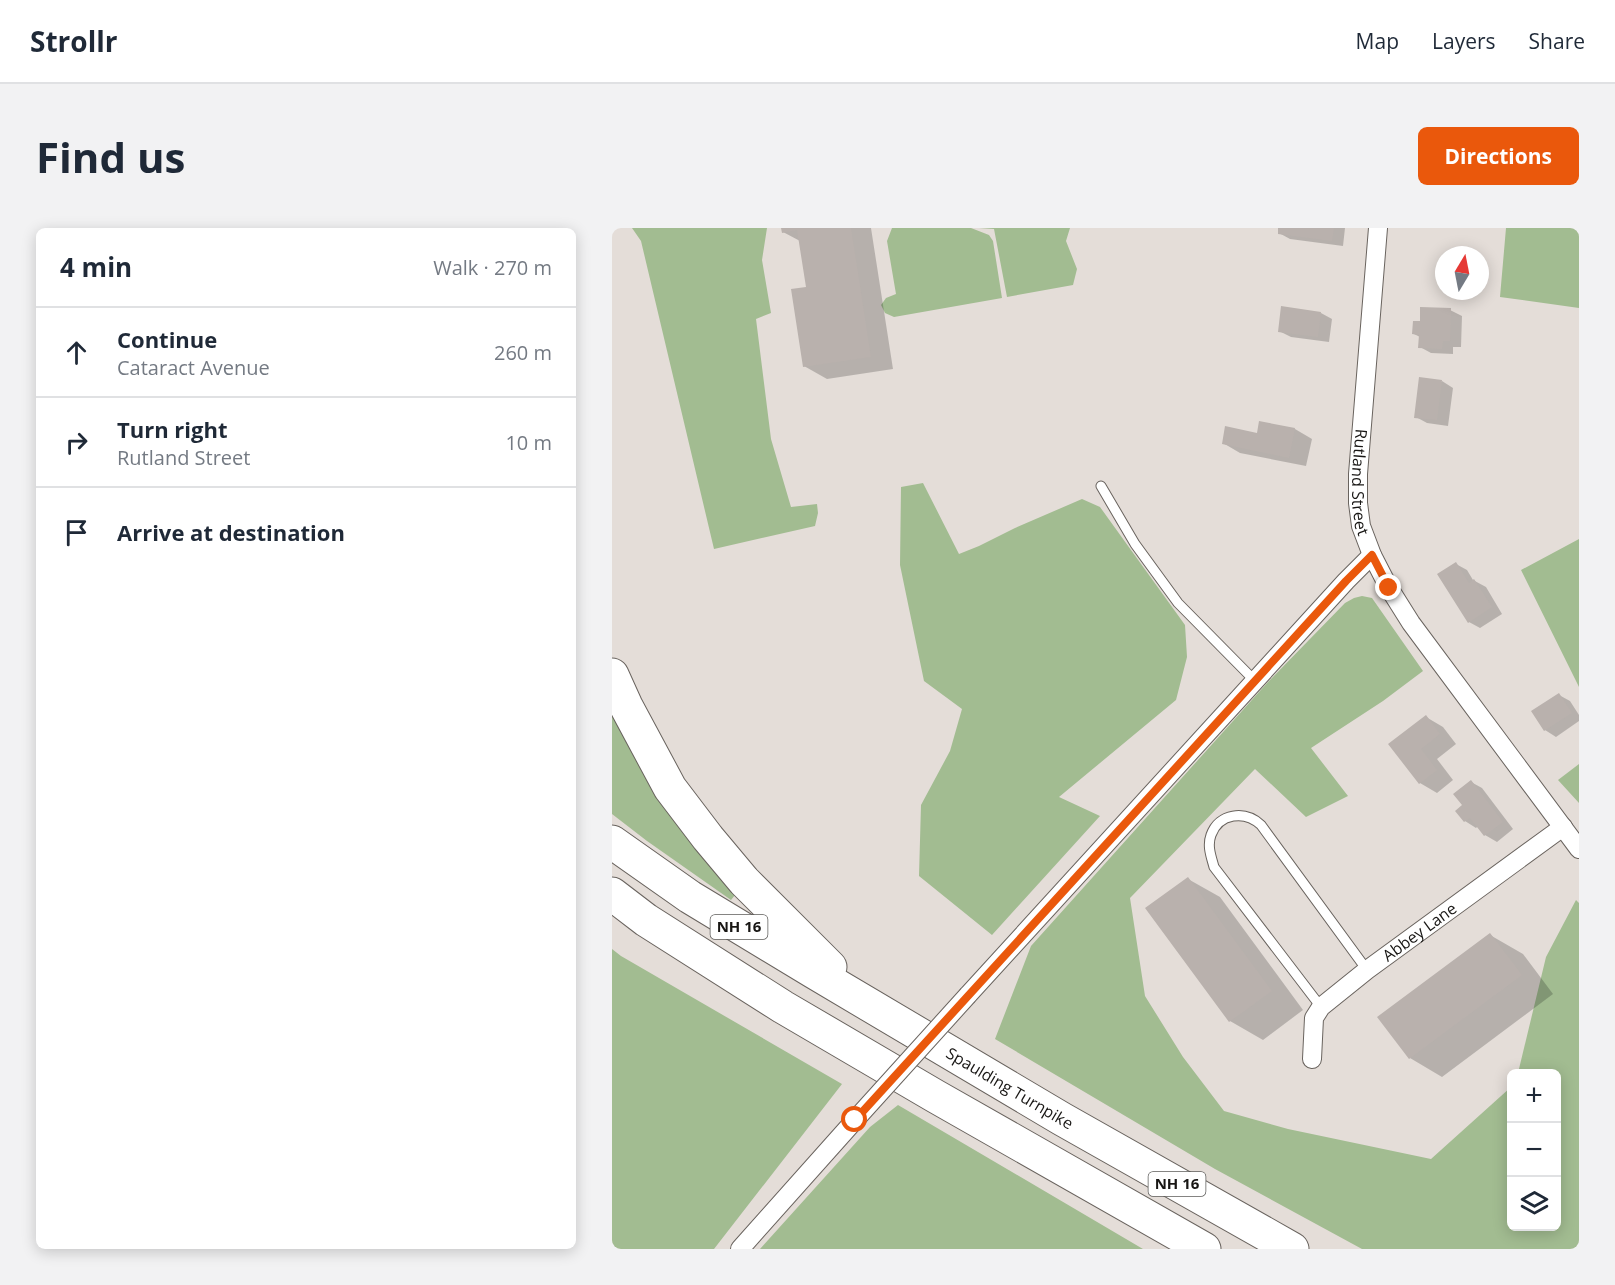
<!DOCTYPE html>
<html lang="en">
<head>
<meta charset="utf-8">
<style>
  :root { --surface:#fff; --page:#f2f2f3; --text:#1f2937; --muted:#747a83; --line:#e0e1e3; --accent:#ea580c }
  body { margin:0; font-family:"Open Sans",sans-serif; background:var(--page); color:var(--text) }
  .controls { position:absolute; right:18px; bottom:18px; display:grid; overflow:hidden; border-radius:9px; box-shadow:0 3px 15px #0003 }
  .controls button { width:54px; height:54px; display:grid; place-items:center; padding:0; border:0; border-bottom:2px solid var(--line); background:var(--surface); color:var(--text); font:30px sans-serif }
  .compass { position:absolute; left:823px; top:18px; width:54px; height:54px; border-radius:50%; background:var(--surface); box-shadow:0 3px 15px #0003; rotate:10deg }
  .stop { position:absolute; width:18px; height:18px; margin:-14px; border:4px solid #ea580c; border-radius:50%; background:#fff }
  .stop.end { background:#ea580c; border-color:#fff; box-shadow:0 2px 6px #0008 }
  .list { margin:0; padding:0; list-style:none }
  h2 { display:flex; justify-content:space-between; align-items:center; height:78px; margin:0; padding:0 24px; font-size:26px }
  h2 small { font-size:20px; font-weight:400; color:var(--muted) }
  .list li { display:grid; grid-template-columns:39px 1fr auto; gap:18px; align-items:center; box-sizing:border-box; height:90px; padding:0 24px; border-top:2px solid var(--line) }
  .list b { display:block; font-size:22px; white-space:nowrap }
  .list p { margin:0; font-size:20px; white-space:nowrap; color:var(--muted) }
  .list em { font-size:20px; font-style:normal; color:var(--muted) }
  .icon { flex:none; width:33px; height:33px; fill:none; stroke:currentColor; stroke-width:2; stroke-linecap:round; stroke-linejoin:round }
  .map { position:relative; flex:none; width:967px; height:1021px; overflow:hidden; border-radius:9px }
  header { display:flex; align-items:center; gap:36px; box-sizing:border-box; height:84px; padding:0 30px; background:var(--surface); border-bottom:2px solid var(--line) }
  header strong { font-size:28px }
  nav { display:flex; gap:33px; margin-inline-start:auto; font-size:21px }
  .intro { display:flex; align-items:center; justify-content:space-between; box-sizing:border-box; height:144px; padding:0 36px }
  h1 { margin:0; font-size:42px }
  .button { padding:15px 27px; border-radius:9px; background:var(--accent); color:#fff; font-size:21px; font-weight:700 }
  main { display:flex; gap:36px; padding:0 36px }
  aside { flex:1; background:var(--surface); border-radius:9px; box-shadow:0 3px 15px #0003 }
  .map>svg:first-child { display:block }
</style>
</head>
<body>
<header>
<strong>Strollr</strong>
<nav><a>Map</a><a>Layers</a><a>Share</a></nav>
</header>
<div class="intro"><h1>Find us</h1><a class="button">Directions</a></div>
<main>
<aside>
<h2>4 min<small>Walk · 270 m</small></h2>
<ul class="list">
<li><svg class="icon" aria-label="ahead" viewBox="0 0 24 24"><path d="M12 20V5M6 11l6-6 6 6"/></svg><div><b>Continue</b><p>Cataract Avenue</p></div><em>260 m</em></li>
<li><svg class="icon" aria-label="right" viewBox="0 0 24 24"><path d="M7 20v-9h11M14 6l5 5-5 5"/></svg><div><b>Turn right</b><p>Rutland Street</p></div><em>10 m</em></li>
<li><svg class="icon" aria-label="arrive" viewBox="0 0 24 24"><path d="M6 21V4h12l-3 4 3 4H6"/></svg><div><b>Arrive at destination</b></div></li>
</ul>
</aside>
<div class="map">
<svg width="967" height="1021" viewBox="0 0 967 1021">
  <rect width="100%" height="100%" fill="#e4ddd8"/>
  <path fill="#a2bc91" d="M20 0H155L150 32 159 85 144 91 159 211 179 279 205 276 206 285 203 298 102 321 29 13Z
    M280 0H359L377 7 381 13 390 70 282 89 273 85 269 77 274 70 284 66 275 13Z
    M367 0H458L454 13 465 41 461 57 395 69 382 1Z
    M894 0H967V80L888 69Z
    M311 255 347 326 367 318 403 300 470 271 488 279 573 397 575 429 564 472 447 569 488 588 380 707 307 648 309 577 338 523 350 481 312 453 288 337 289 259Z
    M967 311V459L909 342Z
    M750 368 760 370 811 443 771 473 699 520 736 568 694 589 643 541 518 670 533 768 571 829 612 883 676 901 819 931 899 859 900 998H945V846L906 845 934 729 964 672 967 675V1021H750L603 941 383 811 419 718 656 454 733 375 742 370Z
    M0 470 127 662 119 672 35 613 0 586Z
    M967 536V575L946 552Z
    M0 721 9 728 230 856 102 1021H0Z
    M286 877 531 1021H148L258 899Z"/>
  <path fill="#0003" d="M171 0H259L281 141 215 151 192 138 195 60 188 13 171 4Z
    M668 0H733L731 18 678 11 667 5Z
    M838 82 850 88 849 119H841V126L819 125 808 119V109L802 106 809 95Z
    M709 85 720 91 717 114 679 109 667 103Z
    M830 153 841 160 836 198 815 195 804 189Z
    M683 201 700 211 694 238 628 225 611 215 646 206Z
    M844 336 855 342 861 352 874 359 890 386 868 400 857 394Z
    M947 467 958 473 967 487V493L944 509 933 502Z
    M814 489 831 499 844 516 825 531 841 552 825 565 808 555 778 516Z
    M859 554 870 560 901 601 885 614 873 607 866 598 864 600 853 593Z
    M576 651 608 669 691 782 651 812 618 793Z
    M878 707 911 726 941 766 830 849 798 830Z"/>
  <path fill="#b9b1ad" d="M169 0H239L259 129 191 139 179 61 194 59 185 2 170 5Z
    M666 0H722L720 13 666 6Z
    M669 78 709 84 706 109 666 104Z
    M808 79 839 80 838 113H831L830 121 806 120 807 107 800 106 801 93H808Z
    M807 149 830 152 825 192 802 190Z
    M647 193 683 200 677 230 610 216 613 198 645 205Z
    M844 334 857 355 862 351 880 379 856 395 825 346Z
    M947 465 960 485 932 503 919 483Z
    M814 487 828 506 809 521 825 542 807 556 776 516Z
    M859 552 891 594 872 608 858 590 852 594 843 583 850 577 841 566Z
    M576 649 660 763 617 794 533 680Z
    M878 705 910 747 797 831 765 789Z"/>
  <g fill="none" stroke-linecap="round" stroke-linejoin="round">
    <defs>
      <path id="service" d="M489 258 523 316 566 375 643 453
        M709 779 602 639C599 628 595 618 599 607 607 585 633 582 649 597L755 742"/>
      <g id="minor">
        <path id="s1" d="M766 0 746 246V275L749 298 760 327 777 360 799 395 967 621"/>
        <path d="M356 767 734 353 760 327"/>
        <path id="s2" d="M700 831 702 790 709 779 755 742 951 599"/>
        <path d="M128 1021 243 892"/>
      </g>
      <g id="motorway">
        <path d="M0 447 14 478 58 560 96 610 132 653 218 739"/>
        <path id="s3" d="M0 614 78 669 202 744 450 891 680 1021"/>
        <path d="M0 666 34 692 171 779 323 868 592 1021"/>
      </g>
    </defs>
    <use href="#service" stroke="#69635e" stroke-width="11"/>
    <use href="#minor" stroke="#69635e" stroke-width="20"/>
    <use href="#motorway" stroke="#69635e" stroke-width="35"/>
    <use href="#service" stroke="#fff" stroke-width="9"/>
    <use href="#minor" stroke="#fff" stroke-width="18"/>
    <use href="#motorway" stroke="#fff" stroke-width="33"/>
    <defs>
      <path id="minor-bridge" d="M243 892 356 767"/>
    </defs>
    <use href="#minor-bridge" stroke="#69635e" stroke-width="20" stroke-linecap="butt"/>
    <use href="#minor-bridge" stroke="#fff" stroke-width="18"/>
  </g>
  <g fill="none" stroke-linecap="round" stroke-linejoin="round">
    <path stroke="#ea580c" stroke-width="8" d="M243 892 734 353 760 327 777 360"/>
  </g>
  <g text-anchor="middle" stroke-width="4.5" stroke-linejoin="round" paint-order="stroke">
    <g fill="#fff" stroke="#5d5c5a" stroke-width="1.5">
      <rect x="98.5" y="687" width="57" height="24" rx="4.5"/>
      <rect x="536.5" y="944" width="57" height="24" rx="4.5"/>
    </g>
    <g font-size="15" font-weight="bold" fill="#181614">
      <text x="127" y="704">NH 16</text>
      <text x="565" y="961">NH 16</text>
    </g>
    <g font-size="16" fill="#181614" stroke="#fff">
      <text dy="6" stroke="none"><textPath href="#s1" startOffset="255">Rutland Street</textPath></text>
      <text dy="6" stroke="none"><textPath href="#s2" startOffset="178">Abbey Lane</textPath></text>
      <text dy="6" stroke="none"><textPath href="#s3" startOffset="468">Spaulding Turnpike</textPath></text>
    </g>
  </g>
</svg>
<div class="controls">
<button>+</button>
<button>−</button>
<button><svg class="icon" aria-label="layers" viewBox="0 0 24 24"><path d="M12 4l9 5-9 5-9-5zM3 14l9 5 9-5"/></svg></button>
</div>
<svg class="compass" viewBox="-18 -18 36 36"><path d="M0-13l5 13h-10z" fill="#e53935"/><path d="M0 13l5-13h-10z" fill="#747a83"/></svg>
<div class="stop" style="left:243px;top:892px"></div>
<div class="stop end" style="left:777px;top:360px"></div>
</div>
</main>
</body>
</html>
